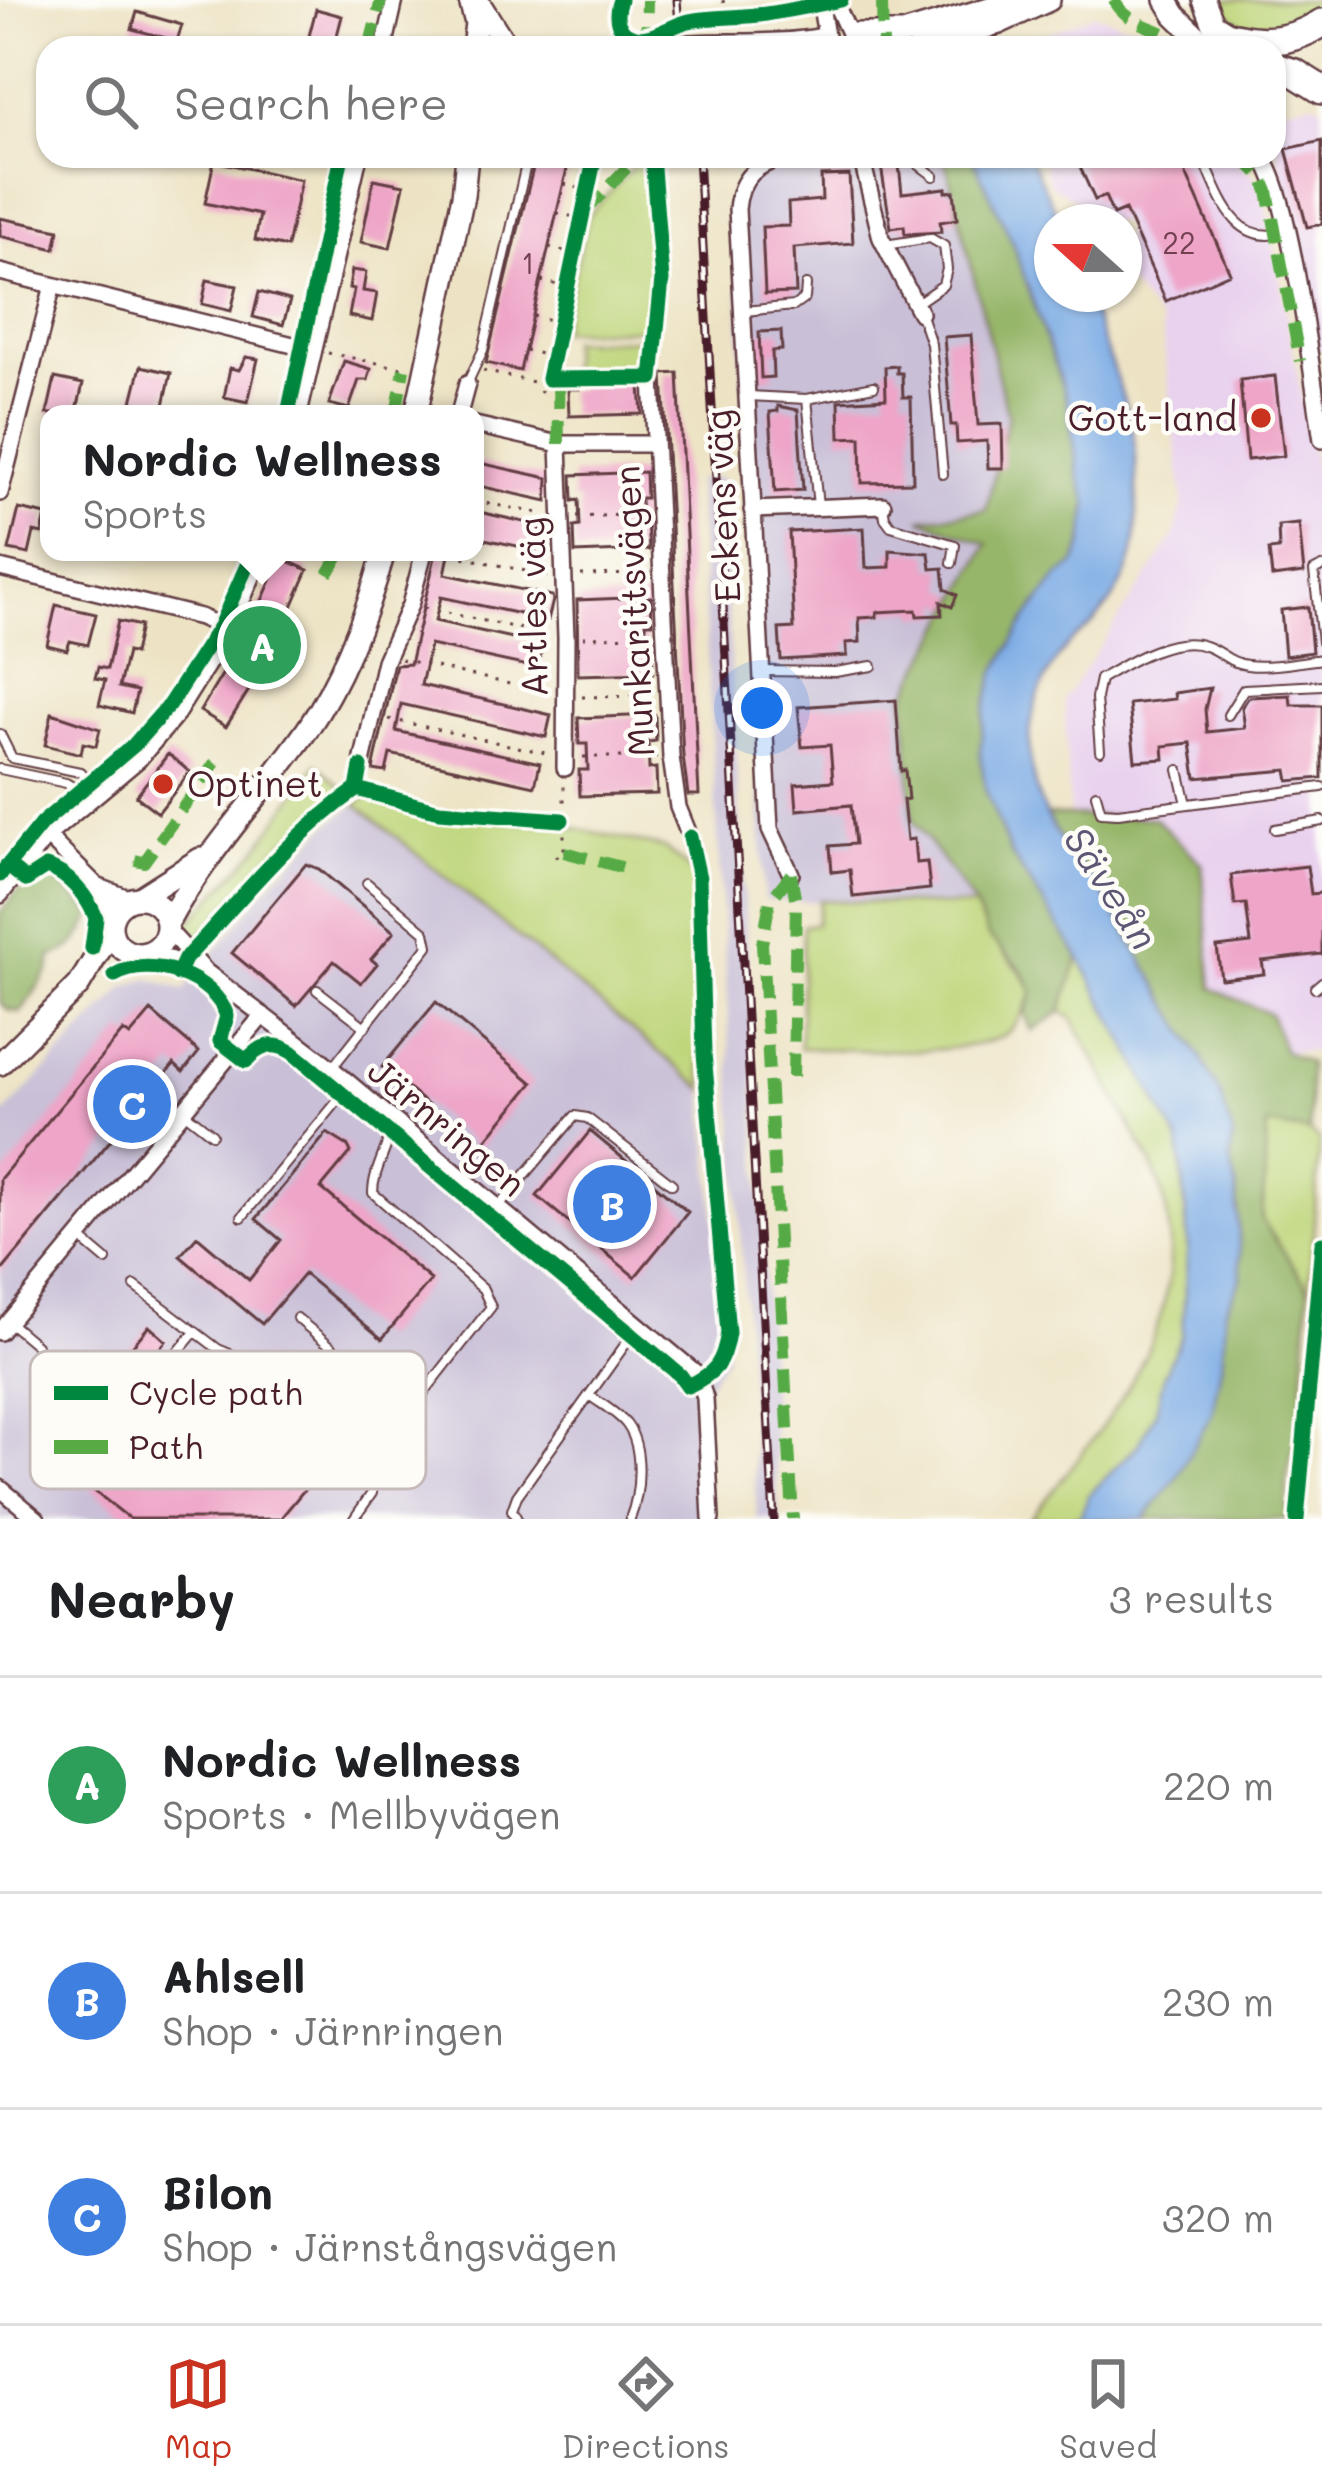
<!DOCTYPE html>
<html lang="en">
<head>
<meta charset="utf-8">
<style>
  :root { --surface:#fff; --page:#f6f6f6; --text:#202124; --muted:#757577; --line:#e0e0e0; --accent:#c8321e }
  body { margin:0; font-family:Mali,sans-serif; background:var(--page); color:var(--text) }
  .compass { position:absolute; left:1034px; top:204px; width:108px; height:108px; border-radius:50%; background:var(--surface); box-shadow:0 3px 9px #0004; rotate:291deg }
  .you { position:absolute; left:762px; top:708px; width:42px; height:42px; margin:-30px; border:9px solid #fff; border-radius:50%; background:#1a73e8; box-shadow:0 0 0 18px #1a73e833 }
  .badge { display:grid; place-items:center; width:78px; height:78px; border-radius:50%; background:var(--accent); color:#fff; font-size:39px; font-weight:700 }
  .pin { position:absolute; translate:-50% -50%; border:6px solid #fff; box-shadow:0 3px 12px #0006 }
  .popup { position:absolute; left:40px; top:405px; width:444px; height:156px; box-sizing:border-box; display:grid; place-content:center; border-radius:24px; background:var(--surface); filter:drop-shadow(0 3px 9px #0005); font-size:39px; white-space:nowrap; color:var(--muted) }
  .popup b { font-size:45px; color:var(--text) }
  .popup::after { content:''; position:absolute; left:50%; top:100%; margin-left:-24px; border:24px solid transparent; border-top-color:var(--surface) }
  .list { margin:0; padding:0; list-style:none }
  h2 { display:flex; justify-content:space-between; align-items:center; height:156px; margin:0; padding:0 48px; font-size:51px }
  h2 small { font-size:39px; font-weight:400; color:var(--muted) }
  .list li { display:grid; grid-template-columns:78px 1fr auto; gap:36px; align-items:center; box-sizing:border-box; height:216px; padding:0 48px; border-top:3px solid var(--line) }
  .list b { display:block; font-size:45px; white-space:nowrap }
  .list p { margin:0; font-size:39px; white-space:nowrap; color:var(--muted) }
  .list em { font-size:39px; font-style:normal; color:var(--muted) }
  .icon { flex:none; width:66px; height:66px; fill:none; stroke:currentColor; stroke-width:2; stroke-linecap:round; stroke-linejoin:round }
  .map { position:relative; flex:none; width:1322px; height:1519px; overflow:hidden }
  .search { position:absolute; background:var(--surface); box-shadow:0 3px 9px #0004; left:36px; right:36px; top:36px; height:132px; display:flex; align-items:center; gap:30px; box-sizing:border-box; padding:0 42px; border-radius:36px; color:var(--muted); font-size:45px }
  .sheet { height:804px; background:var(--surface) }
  nav { display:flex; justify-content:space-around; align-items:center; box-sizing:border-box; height:168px; border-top:3px solid var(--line); background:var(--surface); font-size:33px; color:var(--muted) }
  nav a { display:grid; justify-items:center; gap:6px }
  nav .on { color:var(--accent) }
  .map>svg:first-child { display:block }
</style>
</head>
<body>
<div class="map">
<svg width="1322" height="1519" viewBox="0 0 1322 1519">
  <rect width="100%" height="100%" fill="#fdfcf7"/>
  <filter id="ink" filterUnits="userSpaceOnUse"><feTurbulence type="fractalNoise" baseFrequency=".00833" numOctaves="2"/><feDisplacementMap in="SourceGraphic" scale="24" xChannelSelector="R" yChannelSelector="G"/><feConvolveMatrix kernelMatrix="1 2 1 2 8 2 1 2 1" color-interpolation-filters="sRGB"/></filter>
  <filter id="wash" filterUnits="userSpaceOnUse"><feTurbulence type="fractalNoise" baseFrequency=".004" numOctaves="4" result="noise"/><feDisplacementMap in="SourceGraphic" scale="48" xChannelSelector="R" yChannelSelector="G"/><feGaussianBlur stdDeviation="2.7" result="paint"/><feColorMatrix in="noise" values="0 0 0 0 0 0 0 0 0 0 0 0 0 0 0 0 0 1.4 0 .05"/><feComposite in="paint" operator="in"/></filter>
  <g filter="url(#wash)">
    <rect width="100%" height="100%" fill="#ede3c4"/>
    <path fill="#e9d2ee" d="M1094 14 1130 26 1175 48H1013Z
      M1314 101 1322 107V349L1314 350 1274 135V110Z
      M1041 156H1232L1252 174 1264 192 1322 508V1044L1318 1051H1284L1270 1014 1212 988 1202 864 1156 818H1070L1064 700 1174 537 1183 502 1161 322 1124 278V222H1089L1079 202 1050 184Z"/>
    <path fill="#c9bfd7" d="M760 156H944L1008 416 987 511 924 519 989 543 905 698 913 820 976 907 764 900 734 194 745 171Z
      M721 478 768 1340 779 1519H757L697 479Z
      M356 804 704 1089 726 1358 693 1407 699 1519H0V1118L126 986 149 979 184 990 266 889 328 825Z"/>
    <path fill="#bed579" stroke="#847a52" stroke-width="3" d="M1222 0H1322V12C1286 26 1255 42 1224 10Z
      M642 158 656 281 649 329 560 331 589 214Z
      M646 339 647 367 569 370 570 341Z
      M317 764 346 791 277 849 194 943C171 917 194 896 210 872L215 876 191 910 192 920 257 849Z
      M370 795 438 814 566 826 664 848 698 877V1046L704 1089 356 804Z
      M820 900 976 907C985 942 1018 960 1033 992 1026 1006 1020 1022 1008 1032 976 1059 844 1049 800 1048L803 926 816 924Z
      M1079 957 1179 1142 1188 1245 1182 1335 1164 1375 1156 1412 1139 1443 1089 1495 1082 1516 1030 1519C1108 1421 1204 1317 1159 1183 1153 1163 1140 1144 1130 1125 1111 1090 1092 1054 1073 1019L1061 1011Z
      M1267 1124 1310 1132 1320 1140 1309 1289 1262 1221Z"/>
    <path fill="#96b669" stroke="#706a4a" stroke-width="3" d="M944 156H972L1012 241 1067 400 1079 477 1088 503 1083 544 1075 564 1057 578 1027 618 1010 852 1079 957 1061 1012 1032 1031 1025 1014 1033 992 1022 970 988 936 976 907 913 820 905 697 988 544 921 519 986 510 1008 416Z
      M1046 815 1155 818 1202 864 1212 988 1270 1014 1284 1051 1309 1063 1310 1132 1267 1125 1262 1220 1309 1289 1301 1415 1287 1477V1519H1144L1176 1478 1223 1356 1225 1310 1241 1278 1236 1184 1230 1159 1233 1136 1202 1060 1096 882 1073 860Z
      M50 875 93 914C83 933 74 953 51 956L49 970 21 1012 9 1010 0 1003V913L23 885Z"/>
    <path fill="#7aaae4" stroke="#626488" stroke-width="3" d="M972 156H1029L1061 222H1052V294H1085C1101 339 1122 386 1133 433 1137 455 1138 519 1135 542 1131 573 1115 600 1094 622 1086 631 1075 637 1067 646 1003 724 1027 818 1096 882L1202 1060 1221 1096 1233 1136 1230 1159 1236 1184 1241 1278 1225 1310 1223 1356 1212 1413 1176 1478 1144 1519H1079L1089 1495 1139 1444 1156 1411 1164 1375 1182 1335 1188 1245 1186 1208 1179 1142 1079 957 1010 852 985 788 980 751 985 710 995 673 1027 618 1057 578 1075 564 1083 544 1088 503 1079 477 1067 400 1012 241Z"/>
    <g id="blocks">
      <path fill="#eea5c7" d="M316 9 342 16 334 47 308 40Z
        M137 12 182 25 177 41 132 29Z
        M1322 141V224L1307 227 1286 149Z
        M536 156H570L520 371 486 363Z
        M1075 156H1178L1230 273 1166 301 1125 210 1113 215 1105 196 1095 200Z
        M214 161 301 180 287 247 255 240 260 215 205 203Z
        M899 165 902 193 946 188V192L954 191 957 219 940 222 941 232 905 234 904 226 891 228 881 166Z
        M849 175 853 243 794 248 796 293 765 294 762 227 789 226 788 203 822 200 821 176Z
        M374 179 404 185 390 248 361 242Z
        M0 218 59 230 55 249 0 236Z
        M352 270 366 272 363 291 377 293 372 321 349 316 354 289 349 288Z
        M207 280 237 286 231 311 202 304Z
        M259 292 290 300 283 325 253 317Z
        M781 331 782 350 772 351 773 377 761 378 759 332Z
        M971 335 978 425 1002 424 1003 468H988L987 441 957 443 956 425H951L944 337Z
        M246 357 258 359 248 402 224 397 230 368 239 370Z
        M344 361 371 369 368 380H359L349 409 329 404Z
        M141 366 171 373 163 410 132 402Z
        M897 366V373H902L903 397H911L913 482 862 483 861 437 840 438 839 401 886 398 885 367Z
        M678 373 699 795H688L683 756 663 374Z
        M1275 376 1284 456 1247 460 1240 380Z
        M55 378 83 384 76 414H47Z
        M636 380V387H640L642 414 569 416 568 389H579L578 381Z
        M778 406 798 410 803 490 775 492 770 412 778 411Z
        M475 462 548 478 547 501 475 485Z
        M645 472 646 498H640L641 524H647L649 550 575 553 574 527 580 526 579 500 573 501 572 475Z
        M19 509 46 515 42 534 34 532 29 554 9 550Z
        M475 511 541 526 536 550 475 537Z
        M1299 524 1304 573 1272 577 1269 550 1279 549 1278 526Z
        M864 528 866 568 890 567V550L929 553 931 569 943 568 945 589 957 595 952 607 941 602 942 615 917 616 916 610 877 612V617L859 618 860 642 846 643 847 656 781 660 779 629 794 628 789 532Z
        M436 553 449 555 445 574 552 596 553 600 548 620 441 597 435 621 543 645 537 668 430 645 421 685 551 715 546 737 401 704 396 731 540 763 535 786 390 754 386 772 373 770 396 665 410 664Z
        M281 558 308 570 275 645 286 651 280 662 270 656 226 727 200 711 248 632Z
        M651 597 652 623H646V646H652L653 673 578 675 577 600Z
        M56 605 96 614 88 645 70 641 67 650 47 645Z
        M1308 607 1312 652 1285 656 1281 610Z
        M118 621 140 626 134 654 127 652 119 687 137 691 132 713 99 705 105 680 95 678 98 667 107 669Z
        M1210 688 1205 709 1207 732 1245 728 1242 707 1249 697 1290 695 1291 705H1322V778L1289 781 1287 770 1196 778 1191 743 1163 746 1164 759 1135 761 1129 704 1175 699 1174 693Z
        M896 700 901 771 905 770 908 799 903 800 907 840 914 839 916 863 927 862 930 889 853 897 850 870 832 872 830 846 855 844 851 805 797 810 795 784 833 781 830 745 802 747 798 707Z
        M52 713 100 729 96 746 83 743 81 754 45 745Z
        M655 715 656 741 648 742 649 769 656 768 657 794 580 796 579 770H588L587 744H579L578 718Z
        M168 754 190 772 158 813 136 796Z
        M306 864 319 869 394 932 371 959 377 964 361 983 334 961 296 1006 232 953Z
        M1307 866 1311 894 1322 893V954L1262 961 1264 974 1221 979 1217 947 1251 943 1246 904 1235 905 1231 875Z
        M436 1002 533 1083 479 1148 382 1067Z
        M151 1011 199 1052 183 1072 174 1064 0 1273V1179L123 1031 130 1036Z
        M590 1131 688 1212 635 1277 537 1196Z
        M327 1133 348 1146 351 1152 321 1188 431 1280 382 1339 304 1274 262 1324 180 1256 197 1236 249 1280 281 1240 256 1219Z
        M149 1326 166 1341 108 1412 90 1397Z
        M203 1357 301 1438 316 1420 343 1443 280 1519H130L65 1468 97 1430 116 1445 163 1389 181 1404 205 1375 195 1367Z"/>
    </g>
  </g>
  <g filter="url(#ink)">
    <use href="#blocks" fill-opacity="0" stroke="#623c42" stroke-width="3"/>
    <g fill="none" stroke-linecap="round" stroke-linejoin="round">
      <defs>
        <path id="lane" d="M907 156 934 176
          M1202 156C1220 195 1233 248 1286 232
          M885 245 930 238 944 246 947 269 943 285 917 303
          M745 311 794 306 805 298 806 285
          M921 315 931 344 943 474
          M467 384 483 350 528 156
          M749 396 807 399 818 506
          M807 399 874 386
          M883 505 885 518 891 526 955 545 952 563
          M1322 567 1314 571 1322 642
          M761 671 835 672 872 666
          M1228 715 1244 689 1322 685
          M0 734 12 758 80 772 102 787
          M1100 751 1096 698 1100 679C1127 663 1173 634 1205 646 1221 651 1229 663 1247 665 1270 668 1298 662 1322 659
          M0 769 66 783 91 798
          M1179 770 1187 804
          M1096 794 1101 812 1118 813 1322 787
          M1275 829 1322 821
          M1315 988 1322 982
          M317 990 365 1027
          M332 1068 428 946 425 932 367 883
          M184 1112 212 1134
          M498 1207 575 1116 587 1118 672 1184
          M242 1217 350 1086
          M80 1238 106 1260
          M135 1286 218 1349 282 1376 343 1425 372 1479V1493L354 1519
          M297 1318 393 1398 405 1404 422 1395 491 1307 483 1289 373 1193C373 1168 391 1146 392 1120
          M10 1323 36 1345
          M589 1395C601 1404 618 1413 627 1425 644 1448 640 1494 630 1519
          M120 1421 194 1333
          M517 1519 512 1510 517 1496 637 1328"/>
        <path id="street" d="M820 0 826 36
          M834 0 849 33
          M384 48 395 0
          M787 156C757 164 740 176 737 209L770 829 791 874
          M861 156 881 238 920 313
          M1261 156C1291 189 1313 385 1322 440
          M0 272 313 350
          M652 378 671 757 678 807 690 837
          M299 414 359 156
          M459 414 467 384
          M475 425 559 444H655
          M559 444 566 638 565 768
          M0 493 53 285
          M752 510 883 505
          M0 568 200 617 229 630
          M361 767 385 661 410 605 424 552
          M47 836 97 886 131 899
          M97 886 112 918
          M0 895 47 836 139 759 174 718 229 630 263 552
          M167 929 206 972 325 1063 697 1374 705 1398 711 1519
          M149 952 203 971
          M0 1332 263 1015
          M0 1488 37 1519"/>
        <path id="secondary" d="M477 0 507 47
          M1166 0 1175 15 1209 48
          M1204 0 1213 23 1235 37
          M470 1 476 23 473 48
          M852 34H903L1016 0
          M664 48C717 42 771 49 823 39
          M919 48 999 23 1049 0
          M416 414 463 196 467 156
          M111 926a28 28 0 1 1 56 0a28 28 0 1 1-56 0Z
          M139 898 200 859
          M167 924C205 853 261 796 307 730 343 677 367 613 384 552
          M0 1064 79 985 111 931"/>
        <path id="highway" d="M1235 37C1266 45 1295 40 1322 23
          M1274 67 1295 73 1322 90"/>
      </defs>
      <use href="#lane" stroke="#623c42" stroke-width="12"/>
      <use href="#street" stroke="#623c42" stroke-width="20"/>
      <use href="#secondary" stroke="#623c42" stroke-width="26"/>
      <use href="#highway" stroke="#623c42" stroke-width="32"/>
      <path stroke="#623c42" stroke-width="3" stroke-dasharray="3 9" stroke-linecap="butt" d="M723 0 727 18
        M564 184 589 191
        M557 213 583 219
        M549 247 575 254
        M541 281 567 287
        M533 316 559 322
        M525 350 552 357
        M328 353 407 369
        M483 371 543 384
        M540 393 548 379
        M475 501 544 514
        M577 517 646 514
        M440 552 548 576
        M581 575 644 574
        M424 608 550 635
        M583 637 651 636
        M401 659 549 693
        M582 697 651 696
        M389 719 550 754
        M583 757H657
        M556 857 564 852V785"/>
      <use href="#lane" stroke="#fff" stroke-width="8"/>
      <use href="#street" stroke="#fff" stroke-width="15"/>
      <use href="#secondary" stroke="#fff" stroke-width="21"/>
      <use href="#highway" stroke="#fff" stroke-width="27"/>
      <defs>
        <path id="rail" d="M677 0 681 48
          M698 156 774 1519"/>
      </defs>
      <use href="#rail" stroke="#4a1f2b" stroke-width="9"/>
      <use href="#rail" stroke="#fdfcf7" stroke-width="4.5" stroke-dasharray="14" stroke-linecap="butt"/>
      <path stroke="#57aa44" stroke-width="12" stroke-dasharray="24 12" stroke-linecap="butt" d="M1114 0C1130 30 1163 24 1184 48
        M882 3 883 48
        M369 48 381 0
        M646 48 647 0
        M1241 156 1262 177 1268 191 1300 361
        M585 211 638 156
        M396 414 404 369
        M559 444 558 380 564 374
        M328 574 341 552
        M564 852 628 869
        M135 860 144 862 222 753
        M791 874 770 901 762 944 793 1519
        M791 874 796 903 793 1077"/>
      <defs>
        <path id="cycleway" d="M620 0C614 16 616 33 636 37 652 41 671 25 689 21 714 16 740 18 766 14 790 10 816 5 841 0
          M595 156 548 379 652 378 662 280 652 156
          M288 414 342 156
          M357 789 439 811 562 820
          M7 865 26 880 46 867C68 873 88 897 96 918L92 948
          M0 875 42 823 134 745 169 705 220 626 253 552
          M178 974 185 959C241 899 290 836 357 789L361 767
          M115 975C151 955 213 976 227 1016L220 1041 246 1061C260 1045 273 1041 292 1052L680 1375 688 1386C716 1373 723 1363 728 1333L704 1053 699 878 690 837
          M1297 1519 1322 1243"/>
      </defs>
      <use href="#cycleway" stroke="#fdfcf7" stroke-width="22"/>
      <use href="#cycleway" stroke="#00873e" stroke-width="15"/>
    </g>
  </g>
  <g fill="#c8321e" stroke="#fdfcf7" stroke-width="4.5">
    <circle cx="1261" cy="418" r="12"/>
    <circle cx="163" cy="784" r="12"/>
  </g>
  <g text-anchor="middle" stroke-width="9" stroke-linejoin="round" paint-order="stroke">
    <g font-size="30" fill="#734052">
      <text x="1179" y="254">22</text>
      <text x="528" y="274">1</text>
    </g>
    <g font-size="36" fill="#4a1f2b" stroke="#fdfcf7" text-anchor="end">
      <text x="1237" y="431">Gott-land</text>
      <text x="187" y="797" text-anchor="start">Optinet</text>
    </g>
    <g font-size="36" fill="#4a1f2b" stroke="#fdfcf7">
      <text transform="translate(723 506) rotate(-93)" y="13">Eckens väg</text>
      <text transform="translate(533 607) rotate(-91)" y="13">Artles väg</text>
      <text transform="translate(634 611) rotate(-93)" y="13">Munkarittsvägen</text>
      <text transform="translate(447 1127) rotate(40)" y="13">Järnringen</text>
    </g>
    <g font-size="39" font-style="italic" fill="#5d5775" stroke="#fdfcf7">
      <text transform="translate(1111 888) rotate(57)" y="14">Säveån</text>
    </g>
  </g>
  <rect x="30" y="1351" width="396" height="138" rx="18" fill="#fdfcf7" stroke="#c7baba" stroke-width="3"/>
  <rect x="54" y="1386" width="54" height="14" fill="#00873e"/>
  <rect x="54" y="1440" width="54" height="14" fill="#57aa44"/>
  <g font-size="33" fill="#4a1f2b">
    <text x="129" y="1405">Cycle path</text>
    <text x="129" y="1459">Path</text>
  </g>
</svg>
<svg class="compass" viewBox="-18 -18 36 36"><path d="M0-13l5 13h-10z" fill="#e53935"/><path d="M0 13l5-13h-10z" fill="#757577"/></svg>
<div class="you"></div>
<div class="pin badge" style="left:262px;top:645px;background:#2e9e5b">A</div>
<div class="popup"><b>Nordic Wellness</b>Sports</div>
<div class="pin badge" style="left:612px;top:1204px;background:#3f7fe0">B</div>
<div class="pin badge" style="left:132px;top:1104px;background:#3f7fe0">C</div>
<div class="search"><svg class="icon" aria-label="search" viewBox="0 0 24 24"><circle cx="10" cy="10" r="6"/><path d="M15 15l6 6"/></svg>Search here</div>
</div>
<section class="sheet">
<h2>Nearby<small>3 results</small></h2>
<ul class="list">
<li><span class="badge" style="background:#2e9e5b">A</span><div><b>Nordic Wellness</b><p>Sports · Mellbyvägen</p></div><em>220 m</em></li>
<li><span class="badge" style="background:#3f7fe0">B</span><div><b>Ahlsell</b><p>Shop · Järnringen</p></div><em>230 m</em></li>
<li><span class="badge" style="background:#3f7fe0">C</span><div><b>Bilon</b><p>Shop · Järnstångsvägen</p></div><em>320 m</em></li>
</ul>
</section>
<nav>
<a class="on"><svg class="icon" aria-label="map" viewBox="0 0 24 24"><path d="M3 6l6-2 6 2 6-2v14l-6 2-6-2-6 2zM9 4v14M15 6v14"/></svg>Map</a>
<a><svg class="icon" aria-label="directions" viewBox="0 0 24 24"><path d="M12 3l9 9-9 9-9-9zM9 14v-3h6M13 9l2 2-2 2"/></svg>Directions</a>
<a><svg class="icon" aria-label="saved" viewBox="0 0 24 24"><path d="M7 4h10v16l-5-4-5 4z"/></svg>Saved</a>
</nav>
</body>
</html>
